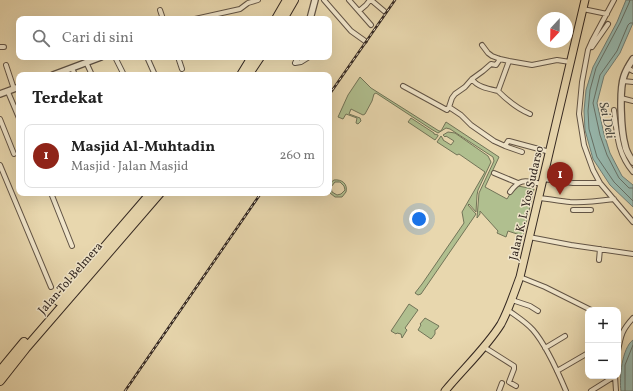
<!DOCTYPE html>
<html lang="id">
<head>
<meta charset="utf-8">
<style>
  :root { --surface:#fff; --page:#f6f6f6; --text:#222; --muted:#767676; --line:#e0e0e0; --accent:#8f2418 }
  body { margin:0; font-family:Vollkorn,serif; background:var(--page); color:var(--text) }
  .controls { position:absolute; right:12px; bottom:12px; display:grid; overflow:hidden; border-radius:8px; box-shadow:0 4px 16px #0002 }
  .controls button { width:36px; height:36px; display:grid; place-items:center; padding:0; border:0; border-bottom:1px solid var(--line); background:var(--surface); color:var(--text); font:20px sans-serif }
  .compass { position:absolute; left:537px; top:12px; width:36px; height:36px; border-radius:50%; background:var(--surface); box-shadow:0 4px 16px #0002; rotate:202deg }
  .you { position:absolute; left:419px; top:219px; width:14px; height:14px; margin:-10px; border:3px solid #fff; border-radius:50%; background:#1a73e8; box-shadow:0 0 0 6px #1a73e833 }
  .badge { display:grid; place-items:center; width:26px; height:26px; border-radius:50%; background:var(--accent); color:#fff; font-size:13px; font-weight:700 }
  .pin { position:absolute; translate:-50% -33px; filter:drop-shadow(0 1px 2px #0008) }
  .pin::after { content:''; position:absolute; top:21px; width:14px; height:12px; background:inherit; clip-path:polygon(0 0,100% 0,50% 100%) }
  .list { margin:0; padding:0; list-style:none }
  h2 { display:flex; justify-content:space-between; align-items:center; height:52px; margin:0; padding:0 16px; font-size:17px }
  h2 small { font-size:13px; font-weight:400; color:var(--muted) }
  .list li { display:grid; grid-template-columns:26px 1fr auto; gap:12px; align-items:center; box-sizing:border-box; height:64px; margin:0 8px 8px; padding:0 8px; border:1px solid var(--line); border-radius:8px }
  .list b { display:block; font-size:15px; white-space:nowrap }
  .list p { margin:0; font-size:13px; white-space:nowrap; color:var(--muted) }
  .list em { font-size:13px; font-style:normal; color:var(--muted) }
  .icon { flex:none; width:22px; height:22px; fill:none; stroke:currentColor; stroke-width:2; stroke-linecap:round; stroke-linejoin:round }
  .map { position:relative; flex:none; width:633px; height:391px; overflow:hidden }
  .search { position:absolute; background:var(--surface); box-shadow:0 4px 16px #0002; left:16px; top:16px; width:316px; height:44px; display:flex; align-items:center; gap:10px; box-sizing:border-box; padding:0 14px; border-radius:8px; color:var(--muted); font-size:15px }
  .panel { position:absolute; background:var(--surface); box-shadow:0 4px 16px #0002; left:16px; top:72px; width:316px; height:124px; border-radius:8px }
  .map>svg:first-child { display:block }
</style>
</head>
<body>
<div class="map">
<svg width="633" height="391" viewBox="0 0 633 391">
  <rect width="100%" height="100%" fill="#e8d7ae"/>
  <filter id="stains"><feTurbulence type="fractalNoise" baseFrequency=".005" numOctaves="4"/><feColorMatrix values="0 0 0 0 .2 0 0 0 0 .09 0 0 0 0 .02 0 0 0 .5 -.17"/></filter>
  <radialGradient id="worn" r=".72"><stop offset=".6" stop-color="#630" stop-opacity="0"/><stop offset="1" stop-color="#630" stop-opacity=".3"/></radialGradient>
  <path fill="#b0bf8f" stroke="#727458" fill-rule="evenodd" d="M360 77 371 88 439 131H441L446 122 499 157 485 187 507 199 510 194 518 186 534 189 523 236 508 231 506 237 497 233 498 231 480 211V214L477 218 479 193 494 161 493 157 450 129 446 128 438 133 431 129 376 93 374 94 372 101 365 114 363 115 351 109 349 114 360 118 361 121 358 124 356 123 357 118 346 114 343 119 338 117 348 95Z
    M411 118 434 133V134L438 135V136L435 140 408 122Z
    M448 132 455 133 488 156 491 162 478 190 477 195 476 212 469 204 468 205 476 214 474 217 421 294 418 295 415 293 422 284 464 223 462 212 485 172 459 154 457 155 437 142 441 136 443 139V140L451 145 454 141 446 136 445 137 443 135Z
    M334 180C342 179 348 184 346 192L342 197H335L330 193C328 188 329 183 334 180ZM335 182H340L344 186 345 190 341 194 337 195 332 192 331 187Z
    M409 304 418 310 405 328 407 330 402 338 401 334 397 333 396 334 391 331Z
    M425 318 439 326 437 329 435 330V334L432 338 431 339 418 330 421 325 420 324Z"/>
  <path fill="#97b9af" stroke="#707f77" d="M626 0H633V23L620 53 604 76 597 103 604 134 610 153 622 176 633 185V207L610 185 593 159 585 130 584 111 586 90 593 67 617 22Z
    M633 340V391H621C619 378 622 348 633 340Z"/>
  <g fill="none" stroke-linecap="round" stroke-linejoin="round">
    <path stroke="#667168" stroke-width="1" d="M630 0 629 3 620 23 596 68 590 90 588 111 589 129 597 157 614 182 633 201
      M633 23H630L628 25 617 51 600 75 593 103 600 135 607 155 619 178 629 188H633
      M625 391V365L633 345"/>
    <defs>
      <path id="minor" d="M324 0 351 31 365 41
        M349 0 371 25
        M371 0 384 11
        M614 0 592 41 588 50 582 82 579 114 584 145 593 170 600 183 633 222
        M583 9 607 14
        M160 10 163 19
        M359 11 366 5 370 0
        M195 19 240 9 248 3 258 0
        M482 45 488 53 492 56 500 59 509 61 532 65 557 60 570 62
        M0 47H4
        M592 47 608 24
        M115 57 124 75
        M147 57 155 75
        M178 57 182 69
        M298 57 295 63 301 62 309 57
        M86 62 92 75
        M6 65 14 89
        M72 68 75 75
        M627 68 633 71
        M472 79C477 87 489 89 498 91L509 61
        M623 81 633 82
        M403 86 447 110 449 107 452 98 455 94 465 87 472 79 483 71 491 64 496 65 500 59
        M498 91C507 100 518 109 530 114
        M8 92 19 118
        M621 98 633 101
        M449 107 461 115 471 125 494 141 505 146 522 152
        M614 110C617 134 617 153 633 172
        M0 119 14 154
        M505 146 508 141H509L550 152
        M0 165 51 287
        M494 173 518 183
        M543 179 573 183H600
        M510 192C521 177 526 181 542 184
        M51 193 72 246
        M539 198C549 199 560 201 570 202 585 203 599 201 614 199
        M573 210H591
        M529 237 571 245 633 254
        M599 260 600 249
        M520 277 545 287 591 310
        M512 300 530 306 538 311
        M508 310C516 316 526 322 533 330 546 345 558 372 566 391
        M484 347 514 366V369L509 382 516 386
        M545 348 565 336
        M618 351C621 335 622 330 633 318
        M557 371 588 353
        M615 376 616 391
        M499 391 502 383
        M591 391 615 376"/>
      <path id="tertiary" d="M310 19 315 0
        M633 59C629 65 626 70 624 76 619 90 621 131 625 145 626 152 630 157 633 162
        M53 75 101 57
        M0 94 19 87"/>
      <path id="trunk" d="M445 391C463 369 486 348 501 324 509 309 514 293 520 277L585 0"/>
      <path id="motorway" d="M276 19 287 0
        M283 19 294 0
        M241 75 252 57
        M248 75 260 57
        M58 301 151 193
        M0 371 24 342
        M0 381 26 348 160 193"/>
    </defs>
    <use href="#minor" stroke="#625445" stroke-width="6"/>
    <use href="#tertiary" stroke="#625445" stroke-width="8"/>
    <use href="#trunk" stroke="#352922" stroke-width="9"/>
    <use href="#motorway" stroke="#352922" stroke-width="10"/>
    <use href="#minor" stroke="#f0e5ca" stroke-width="4"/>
    <use href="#tertiary" stroke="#f0e5ca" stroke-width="5.5"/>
    <use href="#trunk" stroke="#e8d7ae" stroke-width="7"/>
    <use href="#motorway" stroke="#e8d7ae" stroke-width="8"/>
    <defs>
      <path id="rail" d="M329 95 395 0
        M125 391 261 193"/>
    </defs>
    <use href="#rail" stroke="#352922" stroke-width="2.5"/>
    <use href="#rail" stroke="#f0e5ca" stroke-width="1" stroke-dasharray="3" stroke-linecap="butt"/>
  </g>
  <g text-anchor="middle" stroke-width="3" stroke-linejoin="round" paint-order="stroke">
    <g font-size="12" fill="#352922" stroke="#f0e5ca">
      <text transform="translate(526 203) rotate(-77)" y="4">Jalan K. L. Yos Sudarso</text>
      <text transform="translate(70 278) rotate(-49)" y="4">Jalan Tol Belmera</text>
    </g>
    <g font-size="13" font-style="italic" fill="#4e4d45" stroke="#f0e5ca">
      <text transform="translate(608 120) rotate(78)" y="5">Sei Deli</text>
    </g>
  </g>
  <rect width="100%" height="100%" filter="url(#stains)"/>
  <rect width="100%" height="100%" fill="url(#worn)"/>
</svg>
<div class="controls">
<button>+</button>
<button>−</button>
</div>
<svg class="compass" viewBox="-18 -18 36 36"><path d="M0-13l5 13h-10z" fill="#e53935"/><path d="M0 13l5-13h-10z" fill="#767676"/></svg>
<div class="you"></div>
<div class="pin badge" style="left:560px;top:195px">1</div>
<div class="search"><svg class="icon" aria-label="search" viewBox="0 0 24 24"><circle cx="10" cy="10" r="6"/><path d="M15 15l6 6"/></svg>Cari di sini</div>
<section class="panel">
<h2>Terdekat<small></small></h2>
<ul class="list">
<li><span class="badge">1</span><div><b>Masjid Al-Muhtadin</b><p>Masjid · Jalan Masjid</p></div><em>260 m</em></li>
</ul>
</section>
</div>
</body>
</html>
